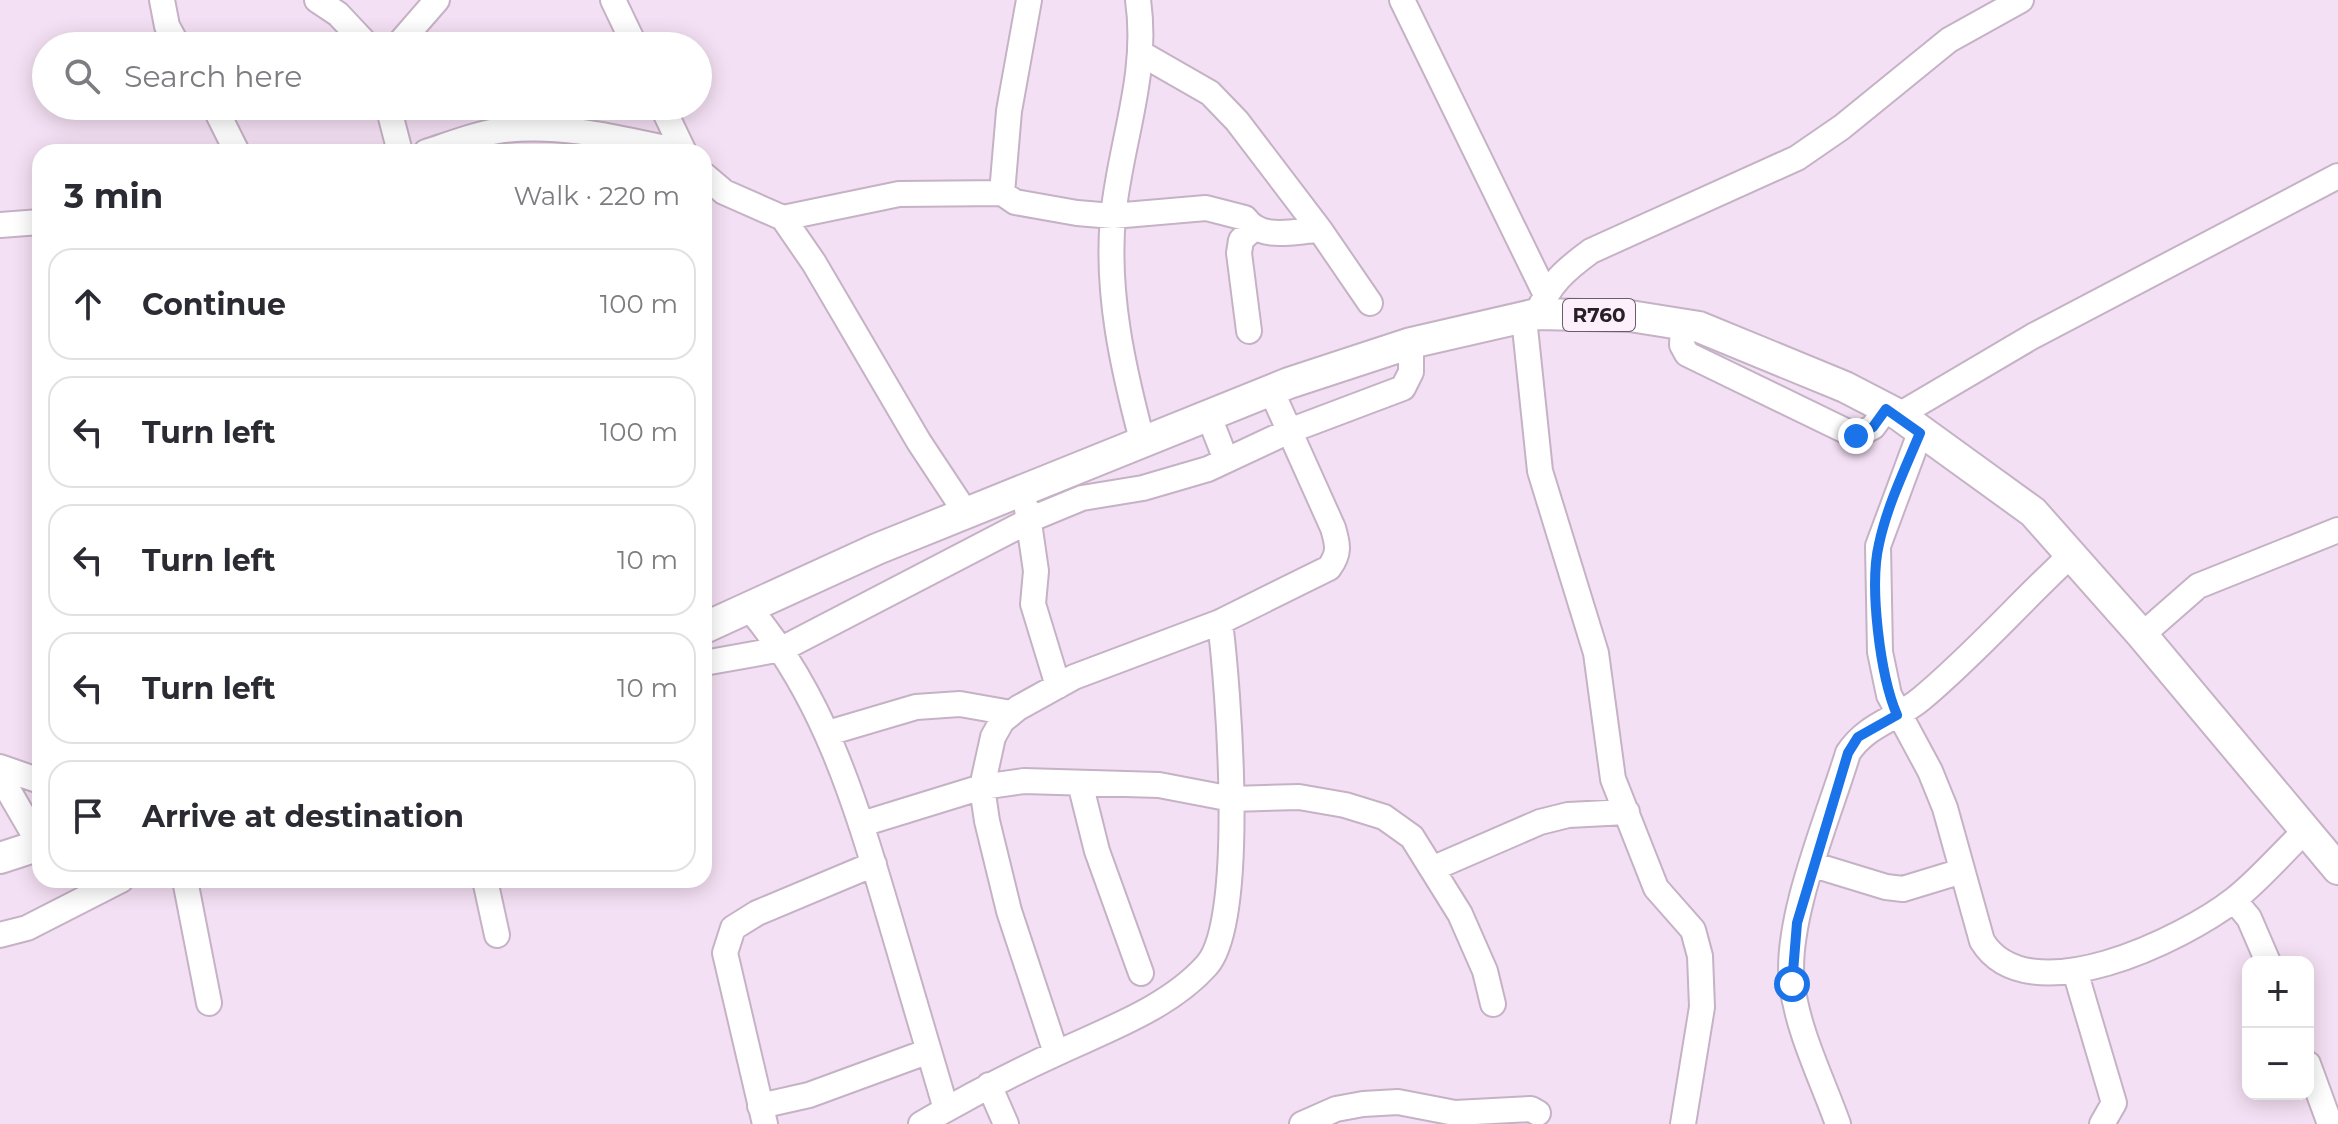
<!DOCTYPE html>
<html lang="en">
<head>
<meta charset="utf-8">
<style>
  :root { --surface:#fff; --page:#f7f7f7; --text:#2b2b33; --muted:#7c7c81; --line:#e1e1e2 }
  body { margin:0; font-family:Montserrat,sans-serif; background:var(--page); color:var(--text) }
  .controls { position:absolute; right:24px; bottom:24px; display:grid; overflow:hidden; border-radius:16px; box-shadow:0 4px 20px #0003 }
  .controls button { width:72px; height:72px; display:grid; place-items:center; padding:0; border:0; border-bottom:2px solid var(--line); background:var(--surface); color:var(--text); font:40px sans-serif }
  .stop { position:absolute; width:24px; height:24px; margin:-18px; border:6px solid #1a73e8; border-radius:50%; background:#fff }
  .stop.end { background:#1a73e8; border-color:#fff; box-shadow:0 2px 8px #0008 }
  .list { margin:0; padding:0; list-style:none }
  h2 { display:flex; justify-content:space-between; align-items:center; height:104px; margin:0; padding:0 32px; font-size:34px }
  h2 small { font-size:26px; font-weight:400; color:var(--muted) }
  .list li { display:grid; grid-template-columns:52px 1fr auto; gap:24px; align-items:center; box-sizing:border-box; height:112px; margin:0 16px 16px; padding:0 16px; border:2px solid var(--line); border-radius:24px }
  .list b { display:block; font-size:30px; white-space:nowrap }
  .list em { font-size:26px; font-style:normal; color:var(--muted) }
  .icon { flex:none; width:44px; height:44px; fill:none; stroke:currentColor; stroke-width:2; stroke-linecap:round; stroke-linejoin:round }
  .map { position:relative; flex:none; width:2338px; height:1124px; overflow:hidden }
  .search { position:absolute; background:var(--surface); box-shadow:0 4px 20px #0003; left:32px; top:32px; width:680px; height:88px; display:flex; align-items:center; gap:20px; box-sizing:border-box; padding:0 28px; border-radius:44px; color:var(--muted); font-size:30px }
  .panel { position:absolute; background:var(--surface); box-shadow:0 4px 20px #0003; left:32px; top:144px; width:680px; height:744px; border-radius:24px }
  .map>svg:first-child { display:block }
</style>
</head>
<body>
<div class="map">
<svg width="2338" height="1124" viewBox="0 0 2338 1124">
  <rect width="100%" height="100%" fill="#f4e0f4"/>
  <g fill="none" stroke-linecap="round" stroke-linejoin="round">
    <defs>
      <path id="minor" d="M162 0 167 26 178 46
        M317 0 338 14 368 46
        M613 0 635 46
        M1029 0 1009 111 1002 193 1015 202 1077 213 1113 216 1206 208 1245 218C1261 241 1293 231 1320 230
        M1138 0C1149 76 1120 143 1113 217 1106 293 1123 368 1142 440
        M1402 0 1545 293
        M397 46 437 0
        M1142 54 1210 93 1237 121 1320 230 1370 303
        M214 106 237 152
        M388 106 400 152
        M662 106 684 152
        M426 152C451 144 478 133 504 130 565 123 625 140 684 152
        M704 175 724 192 783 218 814 263 919 442 966 513
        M783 218 899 194 1002 193
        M0 225 40 222
        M1537 314C1549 284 1565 270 1591 251L1797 158 1842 127 1949 40 2021 0
        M1524 318 1540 471 1596 653 1613 779 1656 888 1693 930 1700 956 1702 1007 1683 1124
        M1683 325 1682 345 1687 354 1856 436 1873 427 1886 409
        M1249 331 1239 253 1241 240 1253 229
        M1208 414 1226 460
        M1899 415 2033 336 2338 176
        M1920 433 1878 546 1880 652 1889 695 1930 771 1945 808 1982 941C2028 1016 2184 939 2235 899 2260 879 2282 853 2305 831
        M1027 509 1036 571 1033 604 1058 686
        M748 607C823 694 855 801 887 909 907 976 926 1043 946 1109
        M2142 635 2198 586 2338 530
        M704 663 782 649 1036 517 1082 498 1143 488 1208 469 1289 431 1403 388 1411 372V343
        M828 733 916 707 960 704 1011 713
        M0 767 40 781
        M0 776 40 845
        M1080 783 1097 851 1141 973
        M862 824 982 787 1024 781 1159 785 1232 799 1299 797 1345 805 1384 817 1412 837 1460 914 1485 971 1493 1004
        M1814 865 1886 887 1903 889 1962 871
        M1434 868 1540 822 1568 815 1627 812
        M185 880 209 1003
        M485 880 497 935
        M2234 900 2249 918 2268 962
        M0 935 27 928 121 880
        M2075 971 2114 1103 2102 1124
        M1056 1053 1009 911 987 821 982 787 993 737 1002 721 1018 708 1074 677 1220 622 1329 568C1340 553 1338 545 1333 528L1271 390
        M2308 1064 2330 1124
        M989 1085 1006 1124
        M760 1106 809 1095 929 1051
        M765 1124 725 953 733 928 757 913 874 864
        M921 1124C965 1098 1009 1075 1055 1054 1106 1030 1169 1008 1207 965 1247 920 1228 685 1220 622
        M1302 1124 1336 1109 1363 1104 1398 1102 1455 1113 1531 1109 1538 1113
        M1838 1124C1822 1079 1798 1032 1792 984 1784 920 1829 816 1848 753 1867 724 1896 720 1921 699 1974 655 2021 601 2072 554"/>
      <path id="major" d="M704 628 877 549 1289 383 1411 343 1537 314 1630 316 1699 327 1845 387 1899 415 2033 512 2142 635 2338 869
        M0 858 40 845"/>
    </defs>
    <use href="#minor" stroke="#c5b2c5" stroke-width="28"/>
    <use href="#major" stroke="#c5b2c5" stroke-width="34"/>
    <use href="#minor" stroke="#fff" stroke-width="24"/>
    <use href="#major" stroke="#fff" stroke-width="30"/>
  </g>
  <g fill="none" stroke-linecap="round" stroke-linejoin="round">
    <path stroke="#1a73e8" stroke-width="10" d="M1792 984 1797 923 1848 753 1858 737 1897 715C1880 675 1869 586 1879 544 1887 506 1905 469 1920 433L1886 409 1873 427 1856 436"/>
  </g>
  <g text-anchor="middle" stroke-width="8" stroke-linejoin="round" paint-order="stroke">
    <rect fill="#fdf0fc" stroke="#675e67" stroke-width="2" x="1563" y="299" width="72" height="32" rx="6"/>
    <g font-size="20" font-weight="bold" fill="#272027">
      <text x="1599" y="322">R760</text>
    </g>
  </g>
</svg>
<div class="controls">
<button>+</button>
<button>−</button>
</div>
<div class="stop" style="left:1792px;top:984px"></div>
<div class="stop end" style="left:1856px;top:436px"></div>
<div class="search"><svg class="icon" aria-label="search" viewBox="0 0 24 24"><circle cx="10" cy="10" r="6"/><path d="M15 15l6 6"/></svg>Search here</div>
<section class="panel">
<h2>3 min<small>Walk · 220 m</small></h2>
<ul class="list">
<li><svg class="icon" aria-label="ahead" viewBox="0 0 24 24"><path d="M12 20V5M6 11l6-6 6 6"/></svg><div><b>Continue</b></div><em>100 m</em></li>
<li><svg class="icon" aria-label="left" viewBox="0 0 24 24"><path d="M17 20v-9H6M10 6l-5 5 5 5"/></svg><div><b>Turn left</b></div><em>100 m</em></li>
<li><svg class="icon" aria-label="left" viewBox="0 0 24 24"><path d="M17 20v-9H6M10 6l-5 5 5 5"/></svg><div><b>Turn left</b></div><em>10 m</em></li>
<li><svg class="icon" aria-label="left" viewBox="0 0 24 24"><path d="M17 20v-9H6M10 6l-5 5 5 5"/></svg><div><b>Turn left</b></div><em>10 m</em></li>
<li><svg class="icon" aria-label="arrive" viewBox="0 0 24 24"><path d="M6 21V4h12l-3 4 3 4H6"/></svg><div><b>Arrive at destination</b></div></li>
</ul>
</section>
</div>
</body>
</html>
